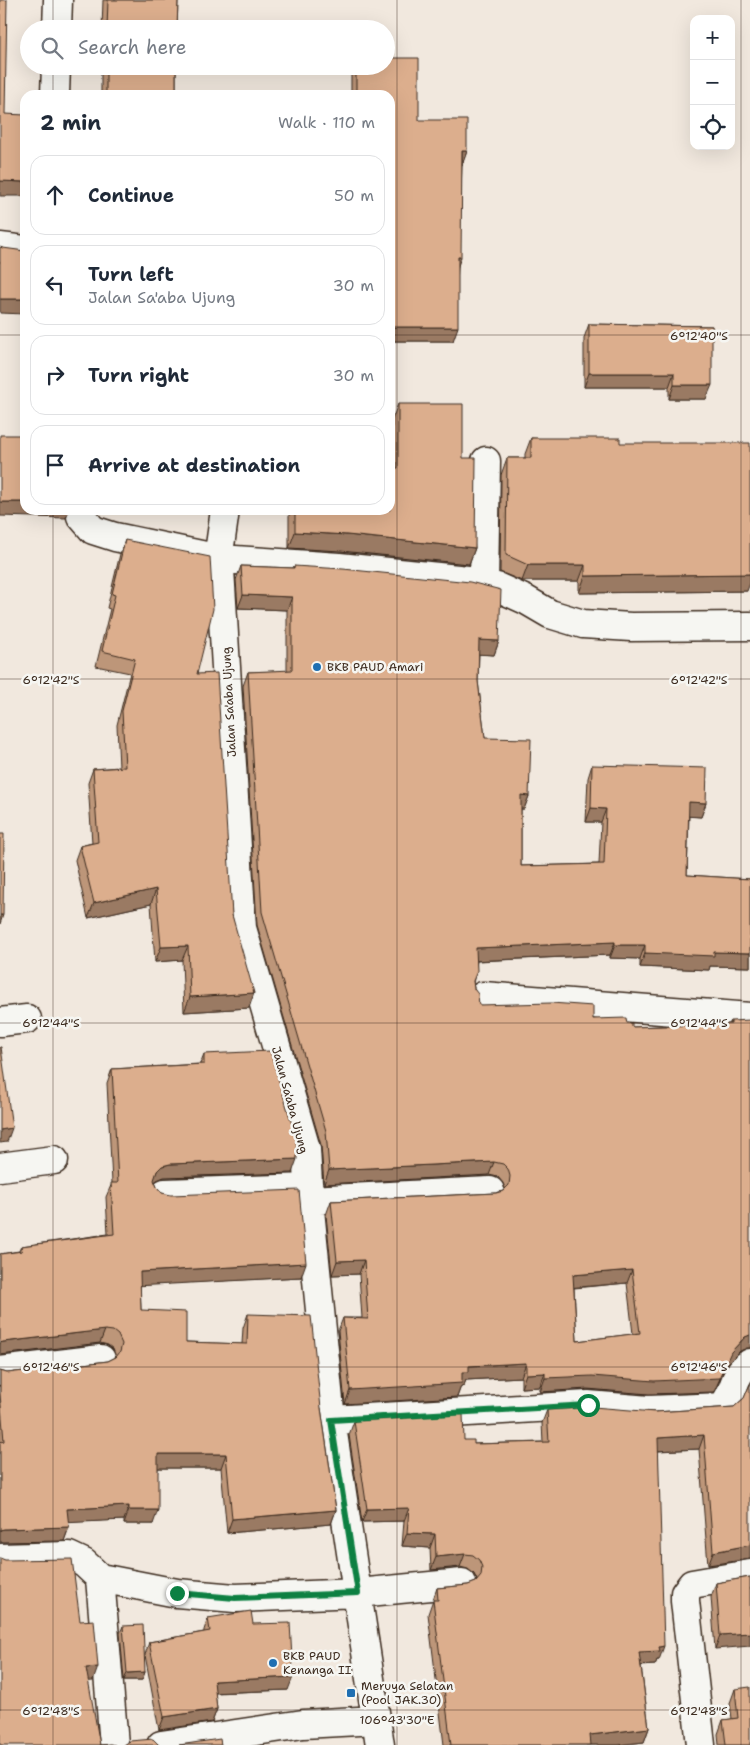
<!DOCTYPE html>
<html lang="en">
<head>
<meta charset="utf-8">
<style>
  :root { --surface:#fff; --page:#f6f6f7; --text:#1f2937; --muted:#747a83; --line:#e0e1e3 }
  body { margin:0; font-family:"Shantell Sans",sans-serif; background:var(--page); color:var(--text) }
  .controls { position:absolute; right:15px; top:15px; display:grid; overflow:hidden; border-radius:10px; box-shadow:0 5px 20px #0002 }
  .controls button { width:45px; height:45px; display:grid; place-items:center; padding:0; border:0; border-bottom:1px solid var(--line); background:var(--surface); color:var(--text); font:25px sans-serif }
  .stop { position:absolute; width:15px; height:15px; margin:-11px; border:4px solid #0b8043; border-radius:50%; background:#fff }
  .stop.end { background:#0b8043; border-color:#fff; box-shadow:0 1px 5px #0008 }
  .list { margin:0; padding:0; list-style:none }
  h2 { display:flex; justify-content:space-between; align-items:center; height:65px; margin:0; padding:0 20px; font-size:21px }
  h2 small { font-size:16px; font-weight:400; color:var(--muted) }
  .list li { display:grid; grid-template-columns:32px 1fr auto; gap:15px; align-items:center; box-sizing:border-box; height:80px; margin:0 10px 10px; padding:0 10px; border:1px solid var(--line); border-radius:15px }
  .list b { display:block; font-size:19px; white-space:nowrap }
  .list p { margin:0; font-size:16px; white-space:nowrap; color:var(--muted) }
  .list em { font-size:16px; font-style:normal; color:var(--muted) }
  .icon { flex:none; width:28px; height:28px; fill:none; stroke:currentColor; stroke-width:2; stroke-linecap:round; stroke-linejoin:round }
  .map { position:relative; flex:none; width:750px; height:1745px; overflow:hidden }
  .search { position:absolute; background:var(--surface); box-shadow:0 5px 20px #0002; left:20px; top:20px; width:375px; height:55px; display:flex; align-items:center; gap:12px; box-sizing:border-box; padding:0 18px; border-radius:28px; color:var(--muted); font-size:19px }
  .panel { position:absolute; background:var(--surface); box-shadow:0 5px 20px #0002; left:20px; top:90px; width:375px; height:425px; border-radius:15px }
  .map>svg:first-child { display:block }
</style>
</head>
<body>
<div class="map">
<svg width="750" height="1745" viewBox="0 0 750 1745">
  <rect width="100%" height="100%" fill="#f1e8de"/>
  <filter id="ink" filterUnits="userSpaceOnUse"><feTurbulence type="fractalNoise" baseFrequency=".02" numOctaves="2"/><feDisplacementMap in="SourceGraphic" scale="10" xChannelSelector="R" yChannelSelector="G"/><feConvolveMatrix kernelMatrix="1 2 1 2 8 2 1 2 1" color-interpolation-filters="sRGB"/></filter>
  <g filter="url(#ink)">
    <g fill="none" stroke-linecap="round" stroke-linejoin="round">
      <defs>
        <path id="minor" d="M57 29 58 0
          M55 95 56 66
          M0 247 25 250
          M81 510V516L93 530 115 537 220 559 339 567 468 580 497 587 526 600 550 614 583 624 631 627 750 626
          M225 510 219 553 242 928 306 1149 309 1200 331 1420 380 1745
          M484 584 486 461
          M483 996 750 1017
          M0 1022 27 1019
          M0 1167 54 1160
          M165 1193 309 1188
          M309 1200 490 1191
          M0 1371 101 1359
          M331 1420 588 1405 649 1410 722 1407C736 1393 731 1375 750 1363
          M0 1558 69 1556 84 1563 100 1578 177 1593 235 1598 358 1593 462 1583
          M100 1578 114 1745
          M161 1745 303 1724 377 1720
          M701 1745 685 1601V1593L692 1584 750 1574"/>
      </defs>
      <use href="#minor" stroke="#3b2a1e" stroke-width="31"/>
      <use href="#minor" stroke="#f6f6f2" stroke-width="28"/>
    </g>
    <path fill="#bd9679" stroke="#3b2a1e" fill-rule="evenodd" d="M103 0H178L177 29H102Z
      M101 66H176V95H101Z
      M353 66H386L419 120 467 151 462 165 458 268 453 341H390V95H351V72Z
      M589 324 712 326 706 399H669V387H584V338Z
      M398 404 463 458 475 548 469 564 341 551 289 548V510H390L392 468V420Z
      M531 438 620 443 747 591 579 593V581H522L500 572 501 475 507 458H525V454Z
      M125 540 197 674 232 915 249 1008 184 1012 182 960 155 962 151 904 88 918 75 860 80 846 92 843 88 783 93 769 119 767 117 725 130 673 96 666 110 609 107 608 120 554Z
      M241 566 293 568 294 566 499 641 494 655 479 654 478 681 485 738 529 796 524 809H521V866L599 864 601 822H586L588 778 592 765 706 803 701 817 689 816 687 875 750 879V967L710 966 709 970 640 967V959L610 958V955L477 961 473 984 479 1005 627 1023 632 1027 729 1024 731 1021 747 1348 740 1351 726 1365 714 1392 649 1394 587 1389 540 1392V1387L521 1388V1377L466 1380 464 1385 461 1386 457 1397 345 1404 338 1331 343 1318H362L359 1274 332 1275 326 1215 331 1201 496 1193 503 1191 505 1188 503 1183 498 1177 489 1175 324 1184 321 1145 257 925 243 686 248 672 287 671V610L238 608 236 580ZM627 1283 633 1334 577 1341 574 1288Z
      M204 1054 292 1173 164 1177 157 1180 155 1182 157 1187 162 1193 301 1277 140 1285 141 1310 186 1342 242 1344 243 1328 248 1314 321 1408 336 1510 331 1524 227 1533 221 1468H158L153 1524H124V1520L68 1522 69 1527 64 1541 0 1542V1371L7 1373 108 1361 116 1357 113 1349 108 1345 100 1343 0 1355V1254L19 1251 21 1246 108 1234 106 1197 112 1183 107 1083 112 1069 200 1064Z
      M744 1398 747 1559 708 1565 699 1449 658 1451 659 1660H657L655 1665 641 1666 649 1728 644 1742 618 1745H444L428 1614 437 1588 468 1585 476 1582 477 1580 474 1574 468 1569 460 1567 431 1570 430 1548 402 1546 404 1521 362 1522 349 1435 354 1421 464 1440 474 1444 543 1442 542 1423 547 1410 655 1412 734 1407Z
      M750 1577 715 1649 711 1597 716 1583Z
      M208 1618 253 1624 288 1690 215 1693 217 1709 212 1722 159 1730 145 1655 149 1642 204 1632V1630Z
      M123 1626 145 1672 142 1680H124L120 1633Z
      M735 1689 750 1745H719L718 1734 723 1720 732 1719 730 1703Z"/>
    <path fill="#9a7a63" stroke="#3b2a1e" d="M462 151H467L462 165Z
      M0 181 25 182V196H0Z
      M458 257H461L456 272Z
      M0 299H25V314L0 313Z
      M390 327H458L453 341H390Z
      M589 373H674L669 387H584Z
      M674 385H712L706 399H669Z
      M0 502H25V510H69L66 518 0 516Z
      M295 532 347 535 475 548 469 564 341 551 289 548Z
      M528 565H585L579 581H522Z
      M750 574V583L747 591 579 593 585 576Z
      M243 595 292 597 287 610 238 608Z
      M479 640 499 641 494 655 474 654Z
      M521 795 529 796 524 809H516Z
      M689 802 706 803 701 817 684 816Z
      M591 808 606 809 601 822H586Z
      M156 889 151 904 88 918 94 903Z
      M0 915H3L0 924Z
      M615 942 610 955 471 961 476 948Z
      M615 945H645L640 959 610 958Z
      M188 946 182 960 155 962 161 947Z
      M714 952 750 953V967L710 966 709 970 640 967 645 953Z
      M254 993 249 1008 184 1012 190 997Z
      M12 1128 7 1142 0 1143V1130Z
      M297 1159 292 1173 164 1177 157 1180 151 1185 157 1171 162 1166 170 1164Z
      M494 1162 489 1175 324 1184 329 1170Z
      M364 1260 359 1274 332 1275 337 1261Z
      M306 1263 301 1277 135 1286 140 1272Z
      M632 1270 627 1283 568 1288 573 1275Z
      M105 1330 100 1343 0 1355V1343L3 1342Z
      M750 1335V1348H747L740 1351 726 1365 714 1392 649 1394 587 1389 540 1392 545 1378 731 1352 745 1337Z
      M526 1363 521 1377 466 1380 464 1385 461 1386 457 1397 345 1404 350 1390 462 1372 469 1366Z
      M545 1373 540 1387 521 1388 526 1374Z
      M704 1435 699 1449 653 1451 658 1438Z
      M158 1454H226L221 1468H153Z
      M129 1506 124 1520 62 1523 67 1509Z
      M409 1508 404 1521 362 1522 367 1509Z
      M129 1510H158L153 1524H124Z
      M336 1510 331 1524 227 1533 232 1519Z
      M69 1527 64 1541 0 1542V1530L4 1529Z
      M407 1533 435 1534 430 1548 402 1546Z
      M750 1545V1559L708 1565 713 1552Z
      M465 1554 460 1567 431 1570 436 1557Z
      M750 1633V1646L715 1649 720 1635Z
      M664 1646 659 1660H657L655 1665 634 1666 639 1652Z
      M98 1667 93 1681 81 1682 86 1668Z
      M145 1672 142 1680H124L127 1673Z
      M293 1677 288 1690 209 1693 214 1681Z
      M217 1709 212 1722 159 1730 164 1717Z
      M649 1728 644 1742 618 1745H586L590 1735Z"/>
    <path fill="#dcae8d" stroke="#3b2a1e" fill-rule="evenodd" d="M0 0H7L5 114 25 115V182L0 181Z
      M108 0H178L177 29H107Z
      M386 58H419V120H467V151H462L461 257H458V327H390V95H356V66H386Z
      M106 66H176V95H106Z
      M0 247 3 248 25 251V299H0Z
      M589 324 712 326V385H674V373H589Z
      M398 404H463V458H476L475 548 347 535 295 532V510H390V468H398Z
      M0 435H25V502H0Z
      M531 438H620V443H750V574L585 576V565H528L506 555 507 458H531Z
      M125 540 210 557 213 609 197 674 217 673 232 915 254 993 190 997 188 946 161 947 156 889 94 903 80 846 98 842 93 769 125 767 122 711 135 659 102 651 115 595 112 594Z
      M241 566 294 568V566L343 569 470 582 501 590 499 641 479 640 478 681 485 738 531 739 529 796 521 795V866L604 864 606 809 591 808 592 765 707 768 706 803 689 802 687 875 750 879V953L714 952V956L645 953V945H615V942L476 948 477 971 473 981 474 989 478 994 479 1005 551 1003 593 1006V1019L626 1018 627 1023H632V1027L731 1024V1021L750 1020V1335L745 1337 731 1352 719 1378 654 1381 592 1376 545 1378V1373L526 1374V1363L469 1366V1372H462V1383L350 1390 343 1318 368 1319 364 1260 337 1261 331 1201 496 1193 503 1191 509 1185 510 1176 508 1169 503 1164 494 1162 329 1170 326 1131 262 912 248 672 292 670V597L243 595ZM632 1270 640 1333 577 1341 573 1275Z
      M0 834H4L3 915H0Z
      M0 1047H1L12 1128 0 1130Z
      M270 1051 296 1138 297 1159 170 1164 162 1166 157 1171 154 1180 157 1187 162 1193 171 1195 299 1190 306 1263 140 1272 141 1310 186 1312V1342L247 1344 248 1314 311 1316 321 1408 336 1510 232 1519 226 1454H158V1510H129V1506L67 1509 69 1527 4 1529 0 1530V1442L4 1441 0 1394V1371L7 1373 108 1361 116 1357 120 1352 122 1344 118 1335 113 1331 105 1330 3 1342 0 1343V1254L22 1251 21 1246 114 1234 111 1183H118L112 1069 204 1064V1054Z
      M750 1384V1545L713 1552 704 1435 658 1438 664 1646 659 1647 660 1651 639 1652 649 1728 590 1735 591 1745H451L433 1600H438L437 1588 468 1585 476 1582 481 1576 482 1567 479 1560 473 1555 465 1554 436 1557 435 1534 407 1533 409 1508 367 1509 354 1421 463 1414 464 1440H474V1444L549 1442 547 1410 593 1407 655 1412 734 1407 744 1398Z
      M0 1558 5 1560 72 1559 80 1621 94 1620 98 1667 86 1668 100 1745 110 1744 115 1745H0Z
      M750 1577V1633L720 1635 716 1583Z
      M251 1611 253 1624 290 1623 293 1677 214 1681 217 1709 164 1717 149 1642 210 1631 208 1618Z
      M143 1625 145 1672 127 1673 123 1626Z
      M750 1687V1745H726L723 1720 738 1718 735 1689Z
      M153 1739 159 1745H124L130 1741Z
      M220 1739 221 1745H179Z"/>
  </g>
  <g fill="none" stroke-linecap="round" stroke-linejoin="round" filter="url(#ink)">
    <path stroke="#0b8043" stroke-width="6" d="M177 1593 235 1598 358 1593 331 1420 588 1405"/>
  </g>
  <path fill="none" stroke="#3b2a1e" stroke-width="1" stroke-opacity="0.45" d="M53 0V29M397 0V1745M741 0V1745M53 66V95M0 335H25M390 335H750M53 510V1745M0 679H750M0 1023H750M0 1367H750M0 1710H750"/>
  <g fill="#1f6fb2" stroke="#f6f6f2" stroke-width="2">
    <circle cx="317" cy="667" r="5"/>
    <circle cx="273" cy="1663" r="5"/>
    <rect x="346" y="1688" width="10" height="10" rx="2.5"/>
  </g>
  <g text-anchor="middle" stroke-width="5" stroke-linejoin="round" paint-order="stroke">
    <g font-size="12" fill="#3b2a1e" stroke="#f6f6f2" text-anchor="start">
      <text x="327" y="671">BKB PAUD Amari</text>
      <text x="283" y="1660">BKB PAUD<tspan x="283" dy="14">Kenanga II</tspan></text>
      <text x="361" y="1690">Meruya Selatan<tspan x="361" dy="14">(Pool JAK.30)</tspan></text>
    </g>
    <g font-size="12" fill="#3b2a1e" stroke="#f6f6f2">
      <text transform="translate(229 702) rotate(-93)" y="4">Jalan Sa'aba Ujung</text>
      <text transform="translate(290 1100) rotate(75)" y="4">Jalan Sa'aba Ujung</text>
    </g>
  </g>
  <g font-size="12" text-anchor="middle" fill="#3b2a1e" stroke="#f6f6f2" stroke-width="5" stroke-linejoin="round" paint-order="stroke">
    <text x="699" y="340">6°12'40"S</text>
    <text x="51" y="684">6°12'42"S</text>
    <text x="699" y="684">6°12'42"S</text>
    <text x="51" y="1027">6°12'44"S</text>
    <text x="699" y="1027">6°12'44"S</text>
    <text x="51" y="1371">6°12'46"S</text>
    <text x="699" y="1371">6°12'46"S</text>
    <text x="51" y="1715">6°12'48"S</text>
    <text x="699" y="1715">6°12'48"S</text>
    <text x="397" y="1724">106°43'30"E</text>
  </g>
</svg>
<div class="controls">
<button>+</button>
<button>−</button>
<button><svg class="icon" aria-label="locate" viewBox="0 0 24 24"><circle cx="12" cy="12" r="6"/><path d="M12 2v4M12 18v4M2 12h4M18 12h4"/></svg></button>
</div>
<div class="stop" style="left:588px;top:1405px"></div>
<div class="stop end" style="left:177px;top:1593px"></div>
<div class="search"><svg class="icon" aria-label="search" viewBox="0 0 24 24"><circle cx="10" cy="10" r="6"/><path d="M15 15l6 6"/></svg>Search here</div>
<section class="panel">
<h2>2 min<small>Walk · 110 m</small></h2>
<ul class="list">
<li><svg class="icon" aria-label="ahead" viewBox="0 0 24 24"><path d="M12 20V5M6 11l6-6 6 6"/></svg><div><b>Continue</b></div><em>50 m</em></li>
<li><svg class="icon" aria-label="left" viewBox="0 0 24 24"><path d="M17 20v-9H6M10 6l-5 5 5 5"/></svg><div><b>Turn left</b><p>Jalan Sa'aba Ujung</p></div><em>30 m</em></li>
<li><svg class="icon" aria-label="right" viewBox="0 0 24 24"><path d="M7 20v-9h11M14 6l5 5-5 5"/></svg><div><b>Turn right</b></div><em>30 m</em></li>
<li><svg class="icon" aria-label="arrive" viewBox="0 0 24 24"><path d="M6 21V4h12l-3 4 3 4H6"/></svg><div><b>Arrive at destination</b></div></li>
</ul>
</section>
</div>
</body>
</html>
